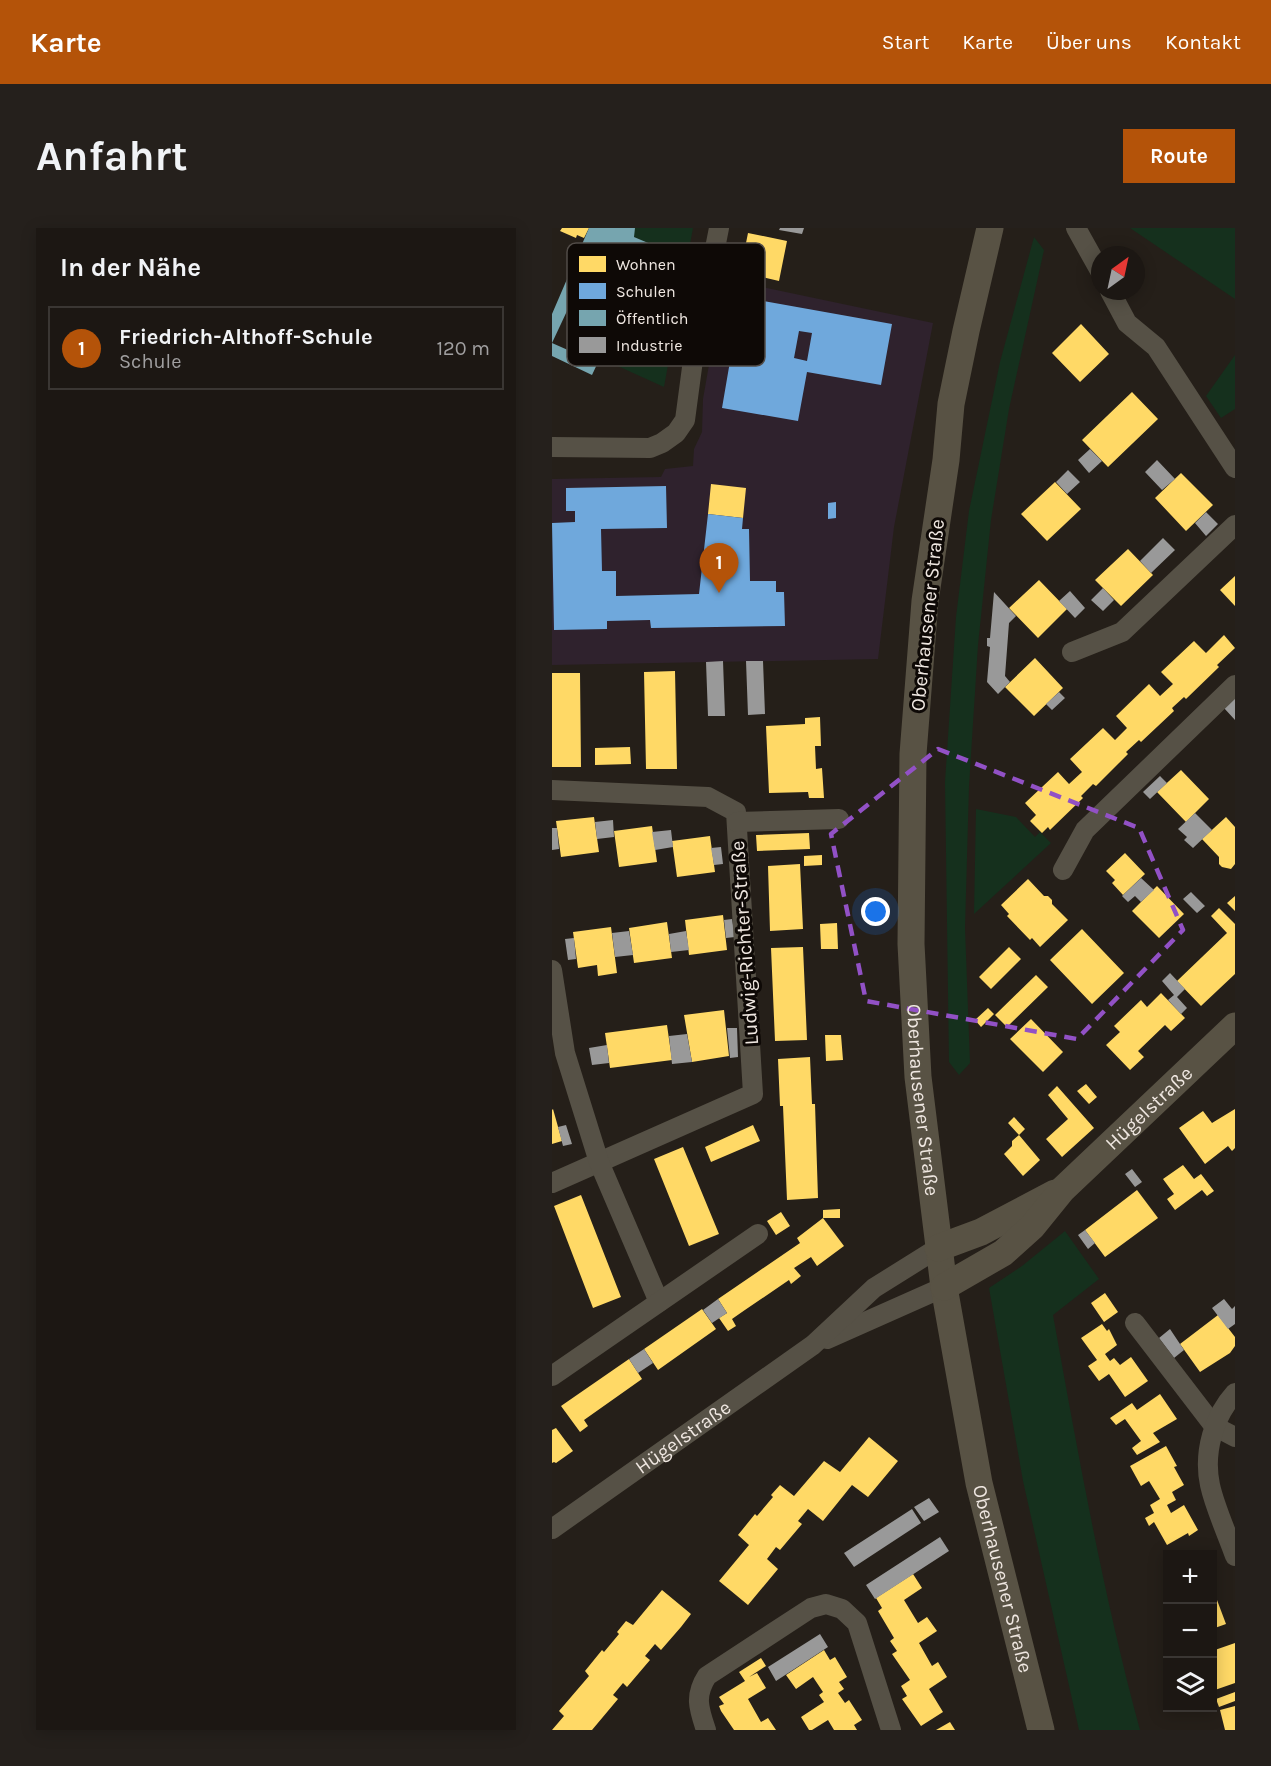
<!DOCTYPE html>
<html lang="de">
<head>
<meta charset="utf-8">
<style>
  :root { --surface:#1c1713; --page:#25201c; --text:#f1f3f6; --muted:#a09fa0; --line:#3a3633; --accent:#b45309 }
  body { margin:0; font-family:Karla,sans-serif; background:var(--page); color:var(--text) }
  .controls { position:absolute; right:18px; bottom:18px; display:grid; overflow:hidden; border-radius:0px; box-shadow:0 3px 15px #0003 }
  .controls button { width:54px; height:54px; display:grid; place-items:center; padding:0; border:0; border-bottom:2px solid var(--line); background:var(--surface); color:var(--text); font:30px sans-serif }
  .compass { position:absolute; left:539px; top:18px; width:54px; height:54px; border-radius:50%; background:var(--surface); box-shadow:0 3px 15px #0003; rotate:33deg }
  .you { position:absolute; left:324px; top:684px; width:21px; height:21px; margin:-15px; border:4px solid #fff; border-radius:50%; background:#1a73e8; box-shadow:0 0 0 9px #1a73e833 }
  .badge { display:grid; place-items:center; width:39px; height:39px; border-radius:50%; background:var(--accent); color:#fff; font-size:20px; font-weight:700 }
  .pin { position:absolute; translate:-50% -50px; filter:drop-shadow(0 2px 3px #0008) }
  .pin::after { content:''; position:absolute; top:32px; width:21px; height:18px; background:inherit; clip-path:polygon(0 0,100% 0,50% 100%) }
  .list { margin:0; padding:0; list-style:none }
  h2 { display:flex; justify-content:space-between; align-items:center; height:78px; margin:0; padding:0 24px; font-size:26px }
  h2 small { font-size:20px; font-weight:400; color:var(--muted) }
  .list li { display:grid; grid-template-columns:39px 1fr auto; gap:18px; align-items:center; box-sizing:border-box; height:84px; margin:0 12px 12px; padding:0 12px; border:2px solid var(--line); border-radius:0px }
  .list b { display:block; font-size:22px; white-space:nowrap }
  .list p { margin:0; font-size:20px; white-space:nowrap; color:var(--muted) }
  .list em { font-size:20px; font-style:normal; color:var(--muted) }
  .icon { flex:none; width:33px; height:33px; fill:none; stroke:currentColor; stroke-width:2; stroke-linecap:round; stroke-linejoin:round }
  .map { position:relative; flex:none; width:683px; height:1502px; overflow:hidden; border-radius:0px }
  header { display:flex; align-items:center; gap:36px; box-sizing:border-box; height:84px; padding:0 30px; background:var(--accent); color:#fff }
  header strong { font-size:28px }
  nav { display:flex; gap:33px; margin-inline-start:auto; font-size:21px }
  .intro { display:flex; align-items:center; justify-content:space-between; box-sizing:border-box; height:144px; padding:0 36px }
  h1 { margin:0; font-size:42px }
  .button { padding:15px 27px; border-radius:0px; background:var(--accent); color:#fff; font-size:21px; font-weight:700 }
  main { display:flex; gap:36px; padding:0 36px }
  aside { flex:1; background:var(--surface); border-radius:0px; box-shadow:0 3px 15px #0003 }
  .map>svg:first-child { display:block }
</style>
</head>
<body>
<header>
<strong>Karte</strong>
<nav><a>Start</a><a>Karte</a><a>Über uns</a><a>Kontakt</a></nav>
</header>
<div class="intro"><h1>Anfahrt</h1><a class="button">Route</a></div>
<main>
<aside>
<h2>In der Nähe<small></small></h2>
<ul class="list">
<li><span class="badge">1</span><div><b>Friedrich-Althoff-Schule</b><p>Schule</p></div><em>120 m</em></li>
</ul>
</aside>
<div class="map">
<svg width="683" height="1502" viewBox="0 0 683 1502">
  <rect width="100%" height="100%" fill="#251f19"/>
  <path fill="#2f222d" d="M172 51 381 95 342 299 326 431 0 437V251L109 249 113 241 141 238 142 221 150 204 151 171Z"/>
  <path fill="#15301d" d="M82 0H141L112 159 48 130 101 17 82 9Z
    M578 0H683V71Z
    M482 9 492 22 457 181 439 292 426 417 417 558 413 700 418 835 407 847 397 834 393 554 404 389 417 283 448 134Z
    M683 127V181L669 190 654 168Z
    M424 581 464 589 483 609 488 604 499 615 422 686Z
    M513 1003 547 1051 501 1087C526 1226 551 1366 588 1502H527L471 1253 437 1060 470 1038Z"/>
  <path fill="#ffd966" d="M10 0H37L32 10 25 7 24 10 8 3Z
    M196 5 235 13 227 53 210 49 211 46 203 44 202 48 188 45Z
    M529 96 557 126 528 154 500 125Z
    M580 164 606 191 556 239 530 212Z
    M629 245 661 277 634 303 603 270Z
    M503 254 529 281 495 313 469 286Z
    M159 256 194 260 191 290 156 286Z
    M576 321 601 347 569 378 543 352Z
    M683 348V378L668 362Z
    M487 352 515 381 486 410 457 380Z
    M672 407 683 420 665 437 667 439 634 471 632 469 620 480 622 483 589 514 587 512 574 524 576 526 544 558 541 556 529 568 531 570 498 602 496 599 490 605 478 593 484 587 473 575 506 544 517 556 530 544 518 531 551 500 563 512 575 500 564 488 597 456 608 468 621 456 609 444 642 413 654 425Z
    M483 430 511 460 482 488 453 459Z
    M123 443 125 541H94L92 444Z
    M0 445H28L29 539H0Z
    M268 489 269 518H263L264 541 270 540 272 570H257L256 564 217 565 214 498 253 496V490Z
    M78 519 79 536 43 537V520Z
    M629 542 657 571 634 594 605 564Z
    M42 589 47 624 9 629 4 593Z
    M674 589 683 599V636L679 641 670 639 667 636V629L650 611Z
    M100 598 105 634 67 639 62 603Z
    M257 605 258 621 205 623 204 607Z
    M158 608 163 644 125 649 120 613Z
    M573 625 593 646 571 667 560 655 563 652 554 643Z
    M270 627V637L252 638V628Z
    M248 636 251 701 218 703 216 638Z
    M476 651 492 668H496L500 672V676L516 692 488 719 480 710 478 712 455 688 457 686 449 677Z
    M605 658 632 686 607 710 580 683Z
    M683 668V683L675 675Z
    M667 680 683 696V746L649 778 625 753 675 705 659 688Z
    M171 687 175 722 137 727 133 692Z
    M115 694 120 730 82 735 77 700Z
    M285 695 286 721H269L268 696Z
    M59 699 65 745 46 748 45 737 26 740 21 704Z
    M530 701 572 745 540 776 498 732Z
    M251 719 255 812 223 813 219 720Z
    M457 719 469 731 439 761 427 749Z
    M484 747 496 759 455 799 443 787Z
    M609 765 633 790 619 803 613 797 586 823 592 829 578 842 554 817 568 804 562 798 589 772 595 779Z
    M436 780 442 786 429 799 423 792Z
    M172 782 177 828 140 834 132 787Z
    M479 791 511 824 491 844 458 811Z
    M115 797 120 832 58 840 53 805Z
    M273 807H289L291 832 274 833Z
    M258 829 260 876H263L266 970 235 972 231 878H228L226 831Z
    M534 856 545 869 537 876 525 863Z
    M505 858 542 900 510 929 494 911 516 891 496 867Z
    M1 881 10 913 0 916V882Z
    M683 881V920L680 923 676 918 653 936 627 900 651 883 660 895Z
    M462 889 473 901 467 907 488 932 471 948 452 926 460 918V913L467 907 456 895Z
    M201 897 208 913 159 934 153 919Z
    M131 919 167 1006 137 1018 102 931Z
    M631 937 642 951 649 946 662 963 655 968 650 962 623 982 615 971 622 966 611 951Z
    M585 962 606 990 553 1029 533 1002Z
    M29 967 69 1069 41 1080 2 978Z
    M288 981V990H271L292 1018 265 1038 259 1029 242 1040 249 1048 239 1056 237 1052 190 1084 180 1091 184 1098 176 1103 167 1090 175 1085 166 1071 248 1015 245 1010 271 990V982Z
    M229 984 238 998 224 1007 215 993Z
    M553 1065 566 1084 552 1094 539 1075Z
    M150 1081 164 1101 106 1142 92 1121Z
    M666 1087 683 1109V1118L678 1125 648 1144 628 1116Z
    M550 1096 555 1103 557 1101 565 1117 553 1126 558 1133 562 1130 568 1137 579 1129 596 1153 573 1169 557 1146 547 1153 536 1138 545 1132 529 1110Z
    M77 1131 90 1151 32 1192 36 1198 28 1204 9 1178Z
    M608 1166 625 1191 601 1205 608 1214 585 1227 580 1220 589 1213 573 1191 564 1197 558 1190 580 1175 585 1182Z
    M4 1200 21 1223 4 1235 2 1234 0 1235V1202Z
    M317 1209 346 1233 316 1269 300 1257 271 1293 256 1281 246 1293 250 1296 228 1322 224 1319 215 1331 226 1341 196 1377 167 1353 197 1317 186 1307 203 1286 205 1288 221 1269 219 1267 228 1257 242 1268 272 1233 288 1244Z
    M614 1218 625 1238 622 1239 632 1257 620 1264 624 1272 615 1277 619 1285 632 1277 646 1302 637 1308 636 1305 615 1317 602 1294 597 1298 593 1290 602 1285 598 1277 608 1271 597 1253 589 1258 578 1238Z
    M660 1341 665 1353 660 1355Z
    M361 1346 370 1360 352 1372 366 1395 375 1389 385 1403 367 1415 380 1438 386 1434 395 1449 377 1461 391 1484 369 1498 350 1471 355 1468 349 1458 358 1452 340 1426 345 1423 338 1413 342 1410 326 1383 330 1380 324 1370Z
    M110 1362 139 1386 129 1399 109 1422 103 1416 93 1428 98 1432 75 1459 71 1455 61 1467 66 1471 40 1502H0L12 1488 7 1483 37 1448 33 1443 50 1422 52 1424 67 1406 65 1404 74 1393 81 1397Z
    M665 1372 674 1396 660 1401V1373Z
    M683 1415V1455L660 1463V1423Z
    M272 1422 278 1432 283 1429 295 1449 287 1454 292 1461 286 1465 293 1475 297 1472 310 1492 302 1497 305 1502H282L276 1492 260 1502H257L249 1489 272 1474 267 1467 271 1464 261 1449 244 1461 234 1447Z
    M209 1430 214 1438 197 1449 205 1445 214 1460 196 1471 209 1494 216 1490 224 1502H182L169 1483 167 1478 172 1476 167 1469 193 1453 187 1444Z
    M683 1464V1473L667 1479 664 1471Z
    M683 1478V1502H673L668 1482Z
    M398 1494 403 1502H384Z"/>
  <path fill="#6fa8dc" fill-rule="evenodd" d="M189 69 340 96 329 157 255 144 246 193 170 180ZM247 103 260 105 255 133 242 130Z
    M114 258 115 300 49 301 50 343H64V368L147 366 156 286 191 290 190 301H197L198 353H224V364H232L233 398 99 400 98 392 55 393V401L2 402 0 295 23 294V283H14V260Z
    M284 274V290L276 291V275Z"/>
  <path fill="#76a5af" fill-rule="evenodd" d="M37 0H83L82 9 101 17 40 147 0 128V86ZM15 83 48 99 34 130 0 115Z"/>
  <path fill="#999" d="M228 0H252L250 6 227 2Z
    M538 221 550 233 537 245 526 232Z
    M605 232 623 251 610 262 593 244Z
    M516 242 528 254 515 266 504 254Z
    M654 284 666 296 654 308 643 295Z
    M611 310 623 322 599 345 588 333Z
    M551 360 562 372 551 383 539 372Z
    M518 363 533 380 523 390 507 373Z
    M442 364 464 388 457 395 453 448 458 454 446 466 435 454 438 419 435 418V410H438Z
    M171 433 173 488H156L154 434Z
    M194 433H211L213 486 196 487Z
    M507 464 513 470 500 482 494 476Z
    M683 469V492L672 480Z
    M608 548 615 555 598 571 591 564Z
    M643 585 660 602 641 620 632 612 635 609 626 601Z
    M61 592 62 609 45 611 43 594Z
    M0 600H5L7 621 0 622Z
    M119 602 121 619 103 622 100 604Z
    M169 619 171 636 162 637 159 620Z
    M589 650 602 662 589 674 583 668 576 674 570 668Z
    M639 664 653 678 645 685 631 671Z
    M180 691 183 709 174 710 172 692Z
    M77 703 81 727 63 729 60 705Z
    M134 703 137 722 119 724 117 706Z
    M22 710 24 731 16 732 13 711Z
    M618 745 633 761 625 769 635 780 629 786 616 772 622 767 610 753Z
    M175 800H185L186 829 178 830Z
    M135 806 140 834 120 836 117 808Z
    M55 817 57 835 40 837 37 820Z
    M14 897 20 916 11 918 6 899Z
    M580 941 590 954 583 959 573 946Z
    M533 1002 543 1015 536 1021 526 1007Z
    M166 1071 175 1085 160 1095 151 1082Z
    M672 1071 680 1081 683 1078V1096L676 1101 660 1080Z
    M618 1101 632 1122 622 1130 607 1110Z
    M92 1121 101 1135 86 1145 77 1131Z
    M377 1270 387 1284 372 1293 362 1279Z
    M360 1281 369 1295 302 1339 292 1325Z
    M388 1309 397 1323 323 1371 314 1357Z
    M268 1406 276 1419 224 1453 216 1439Z"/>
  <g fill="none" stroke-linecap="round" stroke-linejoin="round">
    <g stroke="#565146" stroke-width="20">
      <path d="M524 0 548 43"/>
      <path d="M558 63 575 95 604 119 683 240"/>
      <path d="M0 219 98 220 110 215 124 205 133 192 141 132 167 0"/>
      <path d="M520 424 570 404 683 297"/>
      <path d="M0 562 156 569 184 584 201 866 0 955"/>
      <path d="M185 594 287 591"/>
      <path d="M511 642 533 602 683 457"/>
      <path d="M0 742 13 825 47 934 107 1074"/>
      <path d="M583 1095 662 1198 683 1209"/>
      <path d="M275 1111 392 1059"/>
      <path d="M0 1148 206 1006"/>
      <path d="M683 1165C662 1188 651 1224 658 1257 663 1280 675 1305 683 1328"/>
      <path id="s1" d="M0 1301 261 1117 322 1060 386 1020"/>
      <path d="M154 1502C147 1481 142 1468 155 1448L259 1380 274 1376 290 1381 305 1395 339 1502"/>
    </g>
    <g stroke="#585244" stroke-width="27">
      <path id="s2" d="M438 0 414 103 399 176 394 232 373 373 361 526 359 716 366 849 392 1059 427 1255 489 1502"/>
      <path d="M386 1020 429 1004 503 965"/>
      <path id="s3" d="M392 1059 451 1025 480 999 510 962 683 798"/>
    </g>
  </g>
  <path fill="none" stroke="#9251c6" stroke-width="4.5" stroke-dasharray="12 8" stroke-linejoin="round" d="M386 521 587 600 631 702 525 811 314 773 279 606Z"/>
  <g text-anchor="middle" stroke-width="6" stroke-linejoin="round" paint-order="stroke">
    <g font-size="20" fill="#efe7e1" stroke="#0e0906">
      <text transform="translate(375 387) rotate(-84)" y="7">Oberhausener Straße</text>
      <text transform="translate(192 715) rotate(-94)" y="7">Ludwig-Richter-Straße</text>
      <text dy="7" stroke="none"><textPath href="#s2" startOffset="879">Oberhausener Straße</textPath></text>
      <text dy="7" stroke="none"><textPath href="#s3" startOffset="274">Hügelstraße</textPath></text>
      <text dy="7" stroke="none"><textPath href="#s1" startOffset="160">Hügelstraße</textPath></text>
      <text dy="7" stroke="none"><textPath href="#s2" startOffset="1365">Oberhausener Straße</textPath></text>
    </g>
  </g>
  <rect x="15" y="15" width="198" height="123" rx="9" fill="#0e0906" stroke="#524c48" stroke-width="1.5"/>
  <rect x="27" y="28" width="27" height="16" fill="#ffd966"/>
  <rect x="27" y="55" width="27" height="16" fill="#6fa8dc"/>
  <rect x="27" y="82" width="27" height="16" fill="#76a5af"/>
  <rect x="27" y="109" width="27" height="16" fill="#999"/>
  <g font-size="16" fill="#efe7e1">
    <text x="64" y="42">Wohnen</text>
    <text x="64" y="69">Schulen</text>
    <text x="64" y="96">Öffentlich</text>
    <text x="64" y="123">Industrie</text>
  </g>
</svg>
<div class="controls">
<button>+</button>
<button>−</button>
<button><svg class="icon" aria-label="layers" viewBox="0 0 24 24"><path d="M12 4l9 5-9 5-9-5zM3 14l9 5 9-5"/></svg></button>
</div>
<svg class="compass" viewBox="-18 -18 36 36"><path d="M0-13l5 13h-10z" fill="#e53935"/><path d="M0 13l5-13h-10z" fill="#a09fa0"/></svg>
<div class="you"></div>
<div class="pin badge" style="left:167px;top:365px">1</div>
</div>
</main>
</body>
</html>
